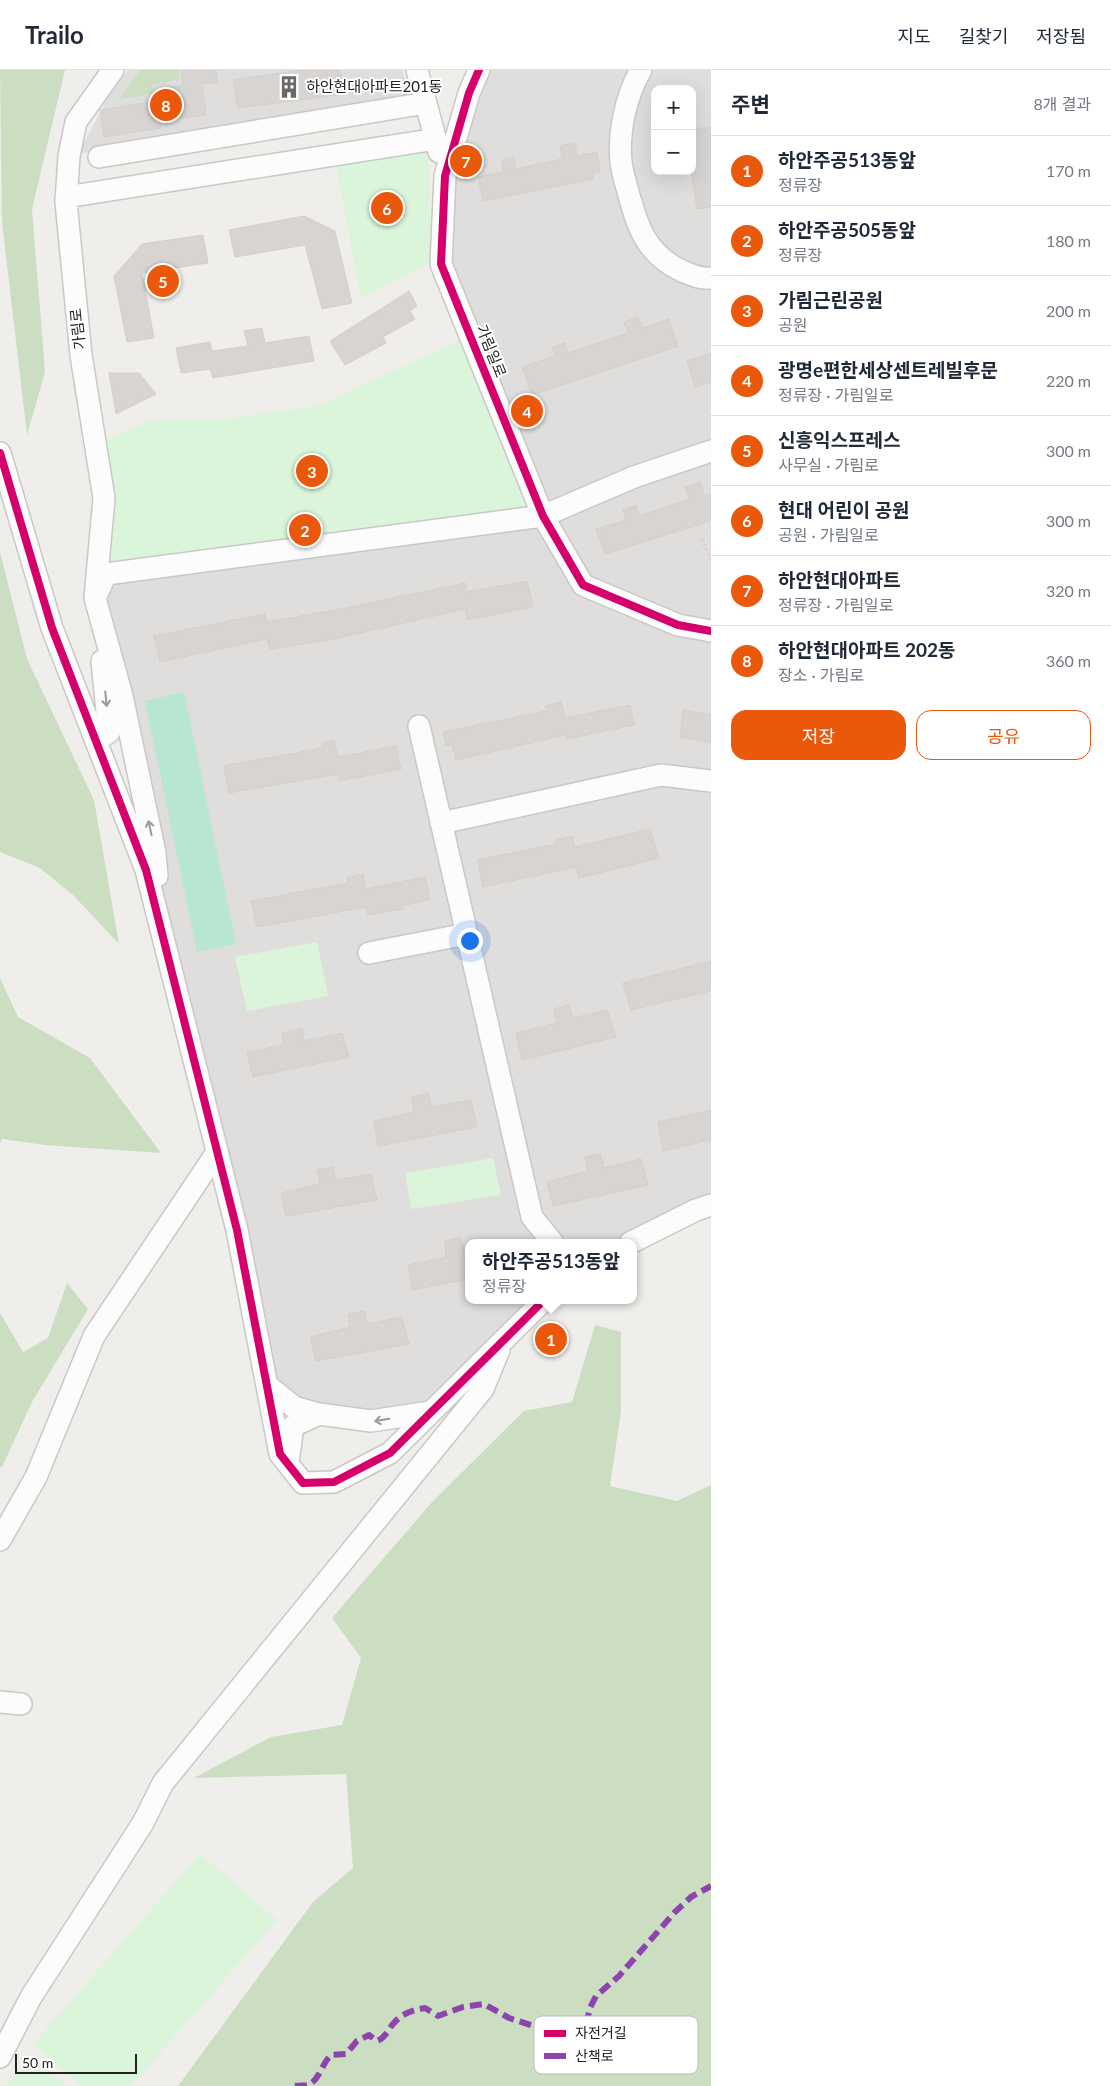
<!DOCTYPE html>
<html lang="ko">
<head>
<meta charset="utf-8">
<style>
  :root { --surface:#fff; --page:#f2f2f3; --text:#1f2937; --muted:#747a83; --line:#e0e1e3; --accent:#ea580c }
  body { margin:0; font-family:Lato,"Noto Sans KR",sans-serif; background:var(--page); color:var(--text) }
  .controls { position:absolute; right:15px; top:15px; display:grid; overflow:hidden; border-radius:10px; box-shadow:0 5px 20px #0002 }
  .controls button { width:45px; height:45px; display:grid; place-items:center; padding:0; border:0; border-bottom:1px solid var(--line); background:var(--surface); color:var(--text); font:25px sans-serif }
  .scale { position:absolute; left:15px; bottom:12px; width:122px; box-sizing:border-box; padding-left:5px; border:2px solid #222; border-top:0; font-size:14px; line-height:18px; white-space:nowrap; color:#222; -webkit-text-stroke:4px #fff; paint-order:stroke }
  .you { position:absolute; left:469px; top:870px; width:18px; height:18px; margin:-12px; border:4px solid #fff; border-radius:50%; background:#1a73e8; box-shadow:0 0 0 8px #1a73e833 }
  .badge { display:grid; place-items:center; width:32px; height:32px; border-radius:50%; background:var(--accent); color:#fff; font-size:16px; font-weight:700 }
  .pin { position:absolute; translate:-50% -50%; border:2px solid #fff; box-shadow:0 1px 5px #0006 }
  .popup { position:absolute; left:465px; top:1169px; width:172px; height:65px; box-sizing:border-box; display:grid; place-content:center; border-radius:10px; background:var(--surface); filter:drop-shadow(0 1px 4px #0005); font-size:16px; white-space:nowrap; color:var(--muted) }
  .popup b { font-size:19px; color:var(--text) }
  .popup::after { content:''; position:absolute; left:50%; top:100%; margin-left:-10px; border:10px solid transparent; border-top-color:var(--surface) }
  .list { margin:0; padding:0; list-style:none }
  h2 { display:flex; justify-content:space-between; align-items:center; height:65px; margin:0; padding:0 20px; font-size:21px }
  h2 small { font-size:16px; font-weight:400; color:var(--muted) }
  .list li { display:grid; grid-template-columns:32px 1fr auto; gap:15px; align-items:center; box-sizing:border-box; height:70px; padding:0 20px; border-top:1px solid var(--line) }
  .list b { display:block; font-size:19px; white-space:nowrap }
  .list p { margin:0; font-size:16px; white-space:nowrap; color:var(--muted) }
  .list em { font-size:16px; font-style:normal; color:var(--muted) }
  .actions { display:flex; gap:10px; padding:15px 20px }
  .actions a { flex:1; padding:11px 0; border:1px solid var(--accent); border-radius:15px; text-align:center; font-size:18px; color:var(--accent) }
  .actions .main { background:var(--accent); color:#fff }
  .map { position:relative; flex:none; width:711px; height:2016px; overflow:hidden }
  header { display:flex; align-items:center; gap:30px; box-sizing:border-box; height:70px; padding:0 25px; background:var(--surface); border-bottom:1px solid var(--line) }
  header strong { font-size:24px }
  nav { display:flex; gap:28px; margin-inline-start:auto; font-size:18px }
  main { display:flex }
  aside { flex:1; background:var(--surface) }
  .map>svg:first-child { display:block }
</style>
</head>
<body>
<header>
<strong>Trailo</strong>
<nav><a>지도</a><a>길찾기</a><a>저장됨</a></nav>
</header>
<main>
<div class="map">
<svg width="711" height="2016" viewBox="0 0 711 2016">
  <rect width="100%" height="100%" fill="#f0eeeb"/>
  <path fill="#dfdedc" fill-rule="evenodd" d="M128 0H402L411 26 78 84 106 31Z
    M479 0H711V1135L630 1173H468V1230H544L430 1342 322 1339 268 1316 95 528 106 504 543 446 441 194 445 106ZM655 19H692V101H655Z"/>
  <path fill="#cbdec1" d="M0 0H65L32 139 45 302 27 365 2 152Z
    M140 0H178L179 9 152 15 153 23 119 30Z
    M0 482 27 589 94 730 119 874 74 826 40 798 0 782Z
    M0 908 18 947 90 988 161 1083 45 1075 2 1069 0 1074Z
    M67 1213 88 1239 32 1332 2 1397H0V1243L23 1282 48 1268Z
    M595 1255 621 1262V1341L610 1416 677 1431 711 1415V2016H178L313 1832 353 1798 346 1704 194 1708 271 1667 342 1655 361 1588 332 1548 433 1431 524 1341 572 1332Z"/>
  <path fill="#daf5da" d="M428 70 432 192 361 228 334 85Z
    M470 265 543 446 106 504 96 374 155 349H225L321 335Z
    M317 872 328 926 247 941 235 887Z
    M493 1088 501 1125 411 1139 405 1103Z
    M200 1784 277 1850 131 2016H81L33 1974Z
    M33 1986 66 2016H6Z"/>
  <path fill="#b7e6d2" d="M184 622 236 874 197 882 145 631Z"/>
  <path fill="#d7d4d2" stroke="#d3d0cc" d="M181 0H216L218 12 202 14 206 45 160 51 161 58 104 67 100 40 156 31 155 20 183 15Z
    M301 0H340L345 24 238 38 233 10Z
    M711 57V137L697 139 691 101 692 59Z
    M575 73 577 86 597 82 600 102 593 103V109L483 131 478 107 504 102 502 90 514 87 516 99 562 89 560 76Z
    M304 146 335 161 352 233 322 239 305 175 235 187 229 160Z
    M203 165 208 193 142 203 154 268 127 272 114 206 142 174Z
    M409 221 417 236 410 241 415 249 383 267 386 273 345 295 330 271Z
    M638 247 642 258 669 249 678 276 532 325 522 297 555 286 552 277 565 273 568 283 628 263 624 252Z
    M262 258 265 273 309 266 314 291 213 308 210 299 181 303 176 278 210 272 212 281 248 276 244 261Z
    M711 283V312L695 317 687 291Z
    M109 303H139L156 324 116 344Z
    M700 412 704 425 711 423V451L605 484 596 459 626 450 623 440 636 435 639 446 689 429 685 417Z
    M527 511 533 537 467 550 465 539 334 569 270 579 267 569 160 592 154 566 265 544 267 552 341 539 465 513 467 522Z
    M561 632 565 648 630 635 634 655 567 669 566 665 456 690 452 674 446 676 443 662 546 641 545 636Z
    M683 640 711 645V673L680 667Z
    M334 670 338 687 396 676 401 699 339 711 338 704 229 723 224 696 322 678V673Z
    M650 759 659 788 579 808 576 797 483 817 477 790 556 774V770L572 766 575 777Z
    M363 804 366 819 425 807 430 829 403 836V839L368 845 366 837 257 857 251 831 348 813 347 808Z
    M711 891V921L631 940 623 913Z
    M569 935 573 948 607 940 616 967 522 990 516 963 557 953 554 939Z
    M302 958 304 971 342 963 349 987 253 1007 247 982 284 975 282 963Z
    M428 1023 432 1037 471 1030 477 1057 378 1076 374 1051 414 1042 412 1027Z
    M711 1040V1070L663 1081 658 1052Z
    M600 1084 604 1098 641 1089 648 1115 553 1136 547 1112 588 1101 585 1087Z
    M333 1097 336 1110 371 1104 377 1130 286 1146 281 1123 320 1114 317 1100Z
    M460 1167 465 1184 468 1183V1209L412 1220 408 1195 446 1187 445 1171Z
    M364 1241 367 1254 402 1247 409 1274 316 1291 310 1267 350 1257 348 1244Z"/>
  <g fill="none" stroke-linecap="round" stroke-linejoin="round">
    <defs>
      <path id="minor" d="M113 0 76 52 69 86 66 132 81 285 104 428 95 528 122 626 155 783 157 806
        M417 0 439 82
        M479 0 469 23 445 106 441 194 543 446 583 515 678 555 711 561
        M641 0C626 25 618 63 621 92 622 101 625 110 627 118 637 155 645 184 682 201 692 205 700 209 711 208
        M99 87 426 33
        M66 127 436 69
        M0 383 52 558 146 800 237 1160 280 1384 303 1413 334 1412 390 1383 544 1230
        M97 524 106 504 543 446 634 407 711 381
        M419 656 532 1147 553 1173
        M96 671 109 662 102 591
        M441 753 661 705 711 711
        M369 883 467 864
        M630 1173 696 1140 711 1135
        M268 1316 294 1337 319 1344 371 1351 430 1342
        M288 1392 293 1356 319 1344
        M0 1470 36 1407 94 1266 217 1082
        M0 1632 21 1634
        M0 1987 31 1927 143 1753 163 1713 483 1319 499 1280"/>
    </defs>
    <use href="#minor" stroke="#c9c8c7" stroke-width="24"/>
    <path stroke="#dccecd" stroke-width="3" stroke-dasharray="2.5 2.5" stroke-linecap="butt" d="M702 469 711 491"/>
    <use href="#minor" stroke="#fdfcfc" stroke-width="21"/>
    <path stroke="#8e44ad" stroke-width="6" stroke-dasharray="12 6" stroke-linecap="butt" d="M295 2016C299 2015 305 2016 308 2015 320 2010 322 1993 331 1985L346 1984 357 1971 369 1965 377 1971C385 1968 388 1960 393 1954 402 1943 413 1940 425 1938L438 1946 463 1937 484 1934 509 1948 549 1961 568 1958 585 1959 590 1938 596 1926 619 1906 675 1842 691 1827 711 1816"/>
    <defs>
      <path id="cycleway" d="M479 0 469 23 445 106 441 194 543 446 583 515 678 555 711 561
        M0 383 52 558 146 800 237 1160 280 1384 303 1413 334 1412 390 1383 544 1230"/>
    </defs>
    <use href="#cycleway" stroke="#fff" stroke-width="11"/>
    <use href="#cycleway" stroke="#d6006c" stroke-width="8"/>
  </g>
  <defs><path id="oneway-shaft" d="M-6 0H5M1.5-3L5.5 0L1.5 3" fill="none" stroke-width="1.6" stroke-linecap="round" stroke-linejoin="round" transform="scale(1.25)"/></defs>
  <g stroke="#9a9a9a">
    <use href="#oneway-shaft" transform="translate(106 629) rotate(84)"/>
    <use href="#oneway-shaft" transform="translate(150 758) rotate(-102)"/>
    <use href="#oneway-shaft" transform="translate(382 1350) rotate(170)"/>
  </g>
  <defs>
    <symbol id="building-bare" viewBox="-9 -9 18 18"><path d="M-4-6H4V6H1V3H-1V6H-4ZM-2.5-4.3h1.7v1.8h-1.7ZM.8-4.3h1.7v1.8H.8ZM-2.5-1h1.7V.8h-1.7ZM.8-1h1.7V.8H.8Z" fill="#6a6968" stroke="#fff" stroke-width="2.5" paint-order="stroke"/></symbol>
  </defs>
  <g fill-rule="evenodd">
    <use href="#building-bare" x="273" y="1" width="32" height="32"/>
  </g>
  <g text-anchor="middle" stroke-width="4" stroke-linejoin="round" paint-order="stroke">
    <g font-size="15" fill="#222" stroke="#fff" text-anchor="start">
      <text x="306" y="22">하안현대아파트201동</text>
    </g>
    <g font-size="15" fill="#222" stroke="#fff">
      <text transform="translate(78 259) rotate(-96)" y="5">가림로</text>
      <text transform="translate(491 281) rotate(68)" y="5">가림일로</text>
    </g>
  </g>
  <rect x="534" y="1946" width="164" height="58" rx="8" fill="#fff" stroke="#bdbdbd" stroke-width="1"/>
  <rect x="544" y="1960" width="22" height="7" fill="#d6006c"/>
  <rect x="544" y="1983" width="22" height="6" fill="#8e44ad"/>
  <g font-size="14" fill="#222">
    <text x="575" y="1968">자전거길</text>
    <text x="575" y="1991">산책로</text>
  </g>
</svg>
<div class="controls">
<button>+</button>
<button>−</button>
</div>
<div class="scale">50 m</div>
<div class="you"></div>
<div class="pin badge" style="left:551px;top:1269px">1</div>
<div class="popup"><b>하안주공513동앞</b>정류장</div>
<div class="pin badge" style="left:305px;top:460px">2</div>
<div class="pin badge" style="left:312px;top:401px">3</div>
<div class="pin badge" style="left:527px;top:341px">4</div>
<div class="pin badge" style="left:163px;top:211px">5</div>
<div class="pin badge" style="left:387px;top:138px">6</div>
<div class="pin badge" style="left:466px;top:91px">7</div>
<div class="pin badge" style="left:166px;top:35px">8</div>
</div>
<aside>
<h2>주변<small>8개 결과</small></h2>
<ul class="list">
<li><span class="badge">1</span><div><b>하안주공513동앞</b><p>정류장</p></div><em>170 m</em></li>
<li><span class="badge">2</span><div><b>하안주공505동앞</b><p>정류장</p></div><em>180 m</em></li>
<li><span class="badge">3</span><div><b>가림근린공원</b><p>공원</p></div><em>200 m</em></li>
<li><span class="badge">4</span><div><b>광명e편한세상센트레빌후문</b><p>정류장 · 가림일로</p></div><em>220 m</em></li>
<li><span class="badge">5</span><div><b>신흥익스프레스</b><p>사무실 · 가림로</p></div><em>300 m</em></li>
<li><span class="badge">6</span><div><b>현대 어린이 공원</b><p>공원 · 가림일로</p></div><em>300 m</em></li>
<li><span class="badge">7</span><div><b>하안현대아파트</b><p>정류장 · 가림일로</p></div><em>320 m</em></li>
<li><span class="badge">8</span><div><b>하안현대아파트 202동</b><p>장소 · 가림로</p></div><em>360 m</em></li>
</ul>
<div class="actions"><a class="main">저장</a><a>공유</a></div>
</aside>
</main>
</body>
</html>
